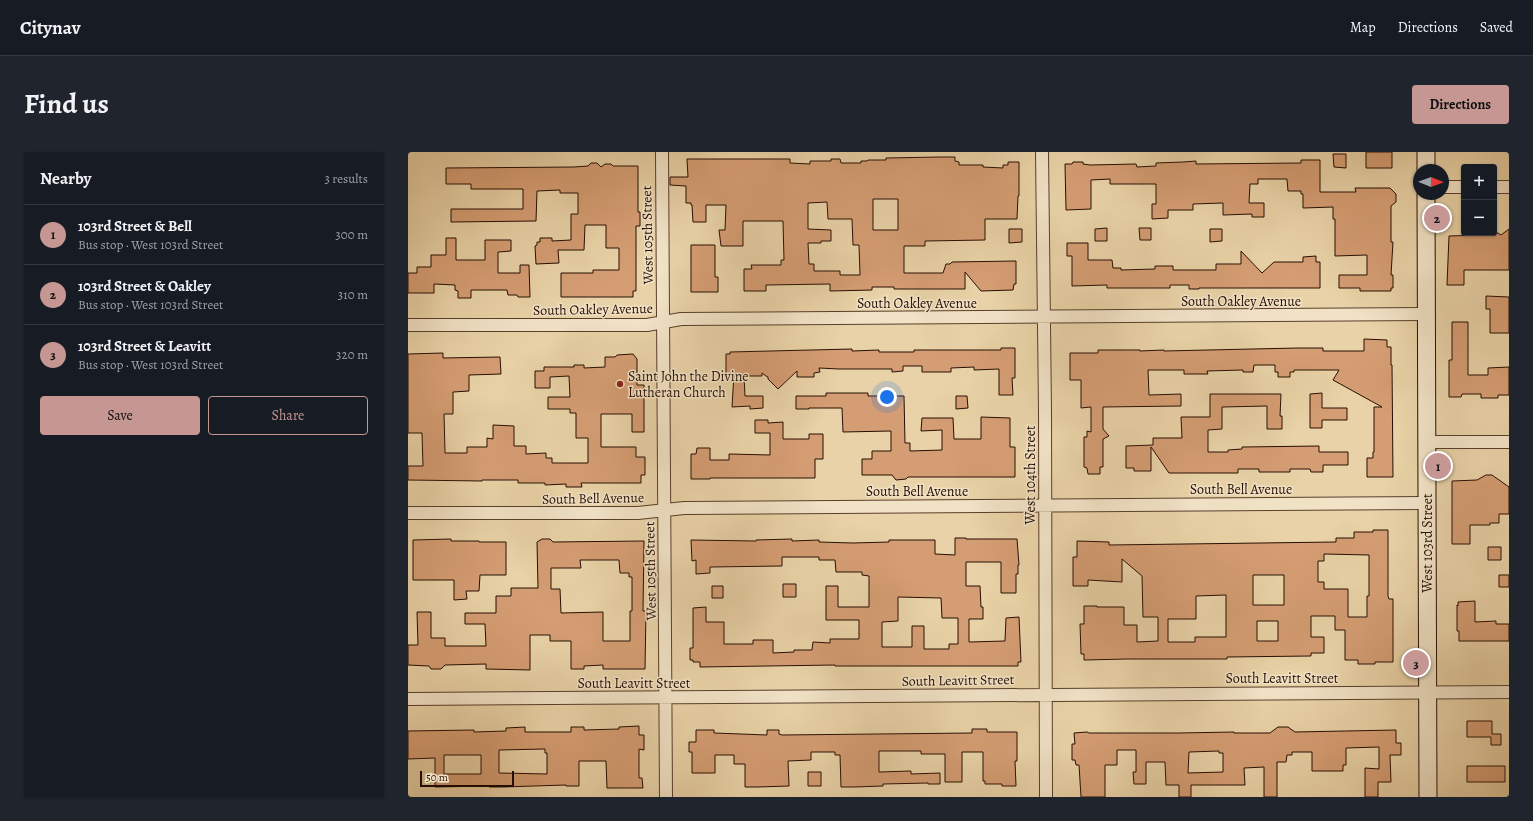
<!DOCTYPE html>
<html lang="en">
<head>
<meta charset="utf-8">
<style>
  :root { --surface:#171b24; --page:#20242c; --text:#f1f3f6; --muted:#9ea1a6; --line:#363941; --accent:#c59692 }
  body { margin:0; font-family:Alegreya,serif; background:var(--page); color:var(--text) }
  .controls { position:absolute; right:12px; top:12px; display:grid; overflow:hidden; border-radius:4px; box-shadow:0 1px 3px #0004 }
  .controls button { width:36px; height:36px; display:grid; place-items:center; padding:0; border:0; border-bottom:1px solid var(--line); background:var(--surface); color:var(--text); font:20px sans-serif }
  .compass { position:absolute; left:1005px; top:12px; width:36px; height:36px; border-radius:50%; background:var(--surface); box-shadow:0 1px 3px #0004; rotate:91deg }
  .scale { position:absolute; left:12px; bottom:10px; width:94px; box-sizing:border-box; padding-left:4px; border:2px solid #270e03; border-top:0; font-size:11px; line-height:14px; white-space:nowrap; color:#270e03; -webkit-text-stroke:3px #f1e2c6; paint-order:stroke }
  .you { position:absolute; left:479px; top:245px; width:14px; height:14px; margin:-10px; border:3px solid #fff; border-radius:50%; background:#1a73e8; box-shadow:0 0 0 6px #1a73e833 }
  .badge { display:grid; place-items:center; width:26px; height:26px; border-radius:50%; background:var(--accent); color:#111; font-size:13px; font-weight:700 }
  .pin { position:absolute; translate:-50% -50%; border:2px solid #fff; box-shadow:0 1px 4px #0006 }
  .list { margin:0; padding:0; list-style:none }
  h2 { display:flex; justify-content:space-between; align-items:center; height:52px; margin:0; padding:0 16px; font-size:17px }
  h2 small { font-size:13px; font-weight:400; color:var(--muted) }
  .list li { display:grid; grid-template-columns:26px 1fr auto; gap:12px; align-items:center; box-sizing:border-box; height:60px; padding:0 16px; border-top:1px solid var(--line) }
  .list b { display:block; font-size:15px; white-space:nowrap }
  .list p { margin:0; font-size:13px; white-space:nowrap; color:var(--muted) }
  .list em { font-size:13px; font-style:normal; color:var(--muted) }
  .actions { display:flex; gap:8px; padding:12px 16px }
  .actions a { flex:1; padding:9px 0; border:1px solid var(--accent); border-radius:4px; text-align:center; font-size:14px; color:var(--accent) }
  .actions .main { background:var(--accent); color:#111 }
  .map { position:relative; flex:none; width:1101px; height:645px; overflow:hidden; border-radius:4px }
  header { display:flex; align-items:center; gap:24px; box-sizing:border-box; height:56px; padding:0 20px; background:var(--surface); border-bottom:1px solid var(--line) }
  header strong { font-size:19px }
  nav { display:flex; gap:22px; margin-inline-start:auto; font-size:14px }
  .intro { display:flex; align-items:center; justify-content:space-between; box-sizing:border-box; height:96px; padding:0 24px }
  h1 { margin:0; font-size:28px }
  .button { padding:10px 18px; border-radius:4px; background:var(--accent); color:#111; font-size:14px; font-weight:700 }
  main { display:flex; gap:24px; padding:0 24px }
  aside { flex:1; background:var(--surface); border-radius:4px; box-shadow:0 1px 3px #0004 }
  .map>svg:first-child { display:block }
</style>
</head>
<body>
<header>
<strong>Citynav</strong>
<nav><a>Map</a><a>Directions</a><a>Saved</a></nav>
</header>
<div class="intro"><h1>Find us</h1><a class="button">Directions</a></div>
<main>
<aside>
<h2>Nearby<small>3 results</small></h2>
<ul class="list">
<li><span class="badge">1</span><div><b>103rd Street &amp; Bell</b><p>Bus stop · West 103rd Street</p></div><em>300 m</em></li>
<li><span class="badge">2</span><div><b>103rd Street &amp; Oakley</b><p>Bus stop · West 103rd Street</p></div><em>310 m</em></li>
<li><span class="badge">3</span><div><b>103rd Street &amp; Leavitt</b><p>Bus stop · West 103rd Street</p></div><em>320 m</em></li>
</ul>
<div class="actions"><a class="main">Save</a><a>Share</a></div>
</aside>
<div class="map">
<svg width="1101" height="645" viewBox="0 0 1101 645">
  <rect width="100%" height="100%" fill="#e9d2a7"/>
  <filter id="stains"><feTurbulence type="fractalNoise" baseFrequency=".005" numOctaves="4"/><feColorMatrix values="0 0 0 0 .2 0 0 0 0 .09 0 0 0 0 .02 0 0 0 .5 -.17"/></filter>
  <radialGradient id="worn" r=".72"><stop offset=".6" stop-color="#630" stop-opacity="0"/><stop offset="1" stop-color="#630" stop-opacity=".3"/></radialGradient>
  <path fill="#d59d73" stroke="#270e03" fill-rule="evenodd" d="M958 0H984V16H958Z
    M925 2H938V16L926 15Z
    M531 5H547V9L551 10V13H575V15L595 16V13H600V10H611V44H610L609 67H577V88L517 89V94H496V121H535L538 112H542L544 110 608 109V132H606L605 138 573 139 557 120V137H486V135H464V138L422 139V132L358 133V139H336V117H344L343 113H373V108H376L375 69H335V94H313L311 78H317L318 53H298V70H285L284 53H283V51H278V34L262 33V25H280L279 7H382V11L402 12V9H423V7H432L433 11H453V9H459L460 8H478V6ZM465 47H490V78H465ZM419 50 420 67H444L445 93H451L452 123H432V119H406V112H401L400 91H413V89H423V78L400 77V51Z
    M893 8H912V40H948L947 36H982L988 42V50L983 54V90H985L983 123H985V136H983V139H952V136H931V123H959V103L927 104V67H925V55L895 56V42H893V39H880L879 27H850V32H842L841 51H856V65H844V62L815 63V51L785 52V58H760V66L744 67V52H748V32H702V27L683 28V57L658 58 657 12H664L665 10H675V12L682 13 728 12 729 15 748 14V11L775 10 788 9V12L893 11Z
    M183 11H189L193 15 197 12H203L205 14H230V60H232V74H228V139H225V145H153V121H185V118H211V96H198V73H177L176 98H150L151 111 128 112 127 94 129 93V90H132V86H144V89L163 88V62H170V41H152V38L129 39 128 69 43 70V57H115V37H63V32H38V16L166 15 180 14Z
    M699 76V89H687V77Z
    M731 76H743V88H732Z
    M601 77H614V90L601 91Z
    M802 77H814V89L802 90Z
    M1101 77V118H1056V133H1039L1041 84 1074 83V81H1090L1093 83Z
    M38 86H48V108H77V88H103V99L90 100V121H112V113H121L122 145H110L109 143H100L99 138H63V146H50V139L47 138V133L26 132V141H0V121H9V115H23V103H38Z
    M659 91H680V108H704L705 116H713V118L747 117V114H765V118H808V112H833V99L854 121 866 110H895V105L908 104V110H912V136H791V137H781V133H762V136H699V133L664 134V104H659Z
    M283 93H307V125H310V140H283Z
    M1078 144 1101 145V181H1082V157H1078Z
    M1044 170H1060V223H1080V216L1101 215V243H1090V246H1073V242H1054L1053 245H1041V208H1044Z
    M956 187 979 188V195H983V213H984L985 325H959V306H965V300H966V255H974L925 228 931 218H886V220H882V225H870V220H867V213H846L845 220H835V218L799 219 800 222H776V218H740L741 243 773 242V254L695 255V277L701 284 695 287V315H692V322H680L679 316 676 315V285H679V279L683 280V255L673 256V228H662V201H690V198H732V199L756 198V199L890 196H915V199H956Z
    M593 196H607V226H604L605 243H591V217L566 218V215L543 216V220H514V214H495V219L484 220V217H431L411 216 412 220 406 221V225H389V219L370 237 360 227V225L358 224 354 221V224H336L337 244H355V256L342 257V254L324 255 326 222H318V202H322V200L444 197V199L471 198V200H506V198H593Z
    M35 201V206L92 205 93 222 61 223V239L45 240V262H36L37 301H59V295H79V286L85 287V273L106 274V294H118V302L138 301V306H144V311H180V286H168V261H162V257H140V245H162L161 224 142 225V236H127V219H136V215H166V213H176V216L197 215V205H207L209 203 225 202 229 207V233H236V280H224V262H193V295H228V305H237V323H233V331H173L174 335H158V332L137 333V331H110V328H74V329L0 328V314H15L14 281H0V202Z
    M418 241H460V244H496L497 291H502V299L534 298V278L513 279 514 266H545L546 287H573V265L602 266V295H607V325H500L498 327 488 328 484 323H454V307H464V299H483V279L435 280 434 256H401V257H388V244H418Z
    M914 241V256H939V268H914V276H902V242Z
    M802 242H873L872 264H874V277H859V254L814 255V277L800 278V300H820V298L834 297V295L911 294V300H940V313H915V320H903L902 317H882V320H851V317H830V321H761L743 295V319H726V316H718V294L745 293V286H774L773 265H802Z
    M548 244H559L560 256 548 257Z
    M347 268H360V271L375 270V287H401V282H415V307H407V326H302V327H283V302H288L289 296H302V308H321V302L362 303V281H347Z
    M1078 323H1084L1101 335V362H1091V371H1082V373H1062V392H1044V329L1069 328Z
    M965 378H980V444L981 447H985V510H967V512H950V508H937V478H927V464H903V485H916V501H903V504L819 505V507H719L676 508V502H673L672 472H676V454H689V455H716V473H729V490L750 489V465H735L734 424 714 407V430L680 428V434H665V405H669V389L701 390V393L928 390V386H946V380H965ZM916 402 961 403V444H959V465H940V437H916V430H910V409H916ZM845 423H876V453H845ZM818 443V485H787V490H760V467H788V444ZM849 469H870V489H849Z
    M547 386H558V387H609L611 413H610V422H608V441H593V410H558V434H572L573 455H575V467H561V490L597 489 598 466 611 465 613 510H610V514H427V513L292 515V510H285V508H282V496H285V456L298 455V470H316V492H345V488H365V501L386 500V498H404L405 490 422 491V487H451V468H418V434H430V455H461V424L454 423V420H428L427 408H411V405H374V414L302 415V421L288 422V408L284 409 283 388 348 389V388L384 387V389L411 388V390L445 391 481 390V388H527V402L547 403ZM490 445 533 446 534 466H550V492H541V497H516V474H504V495H474V470L490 469Z
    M43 387V389H71V390H98V423H72L71 439H58L59 447 46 448V428H5V388Z
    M134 387H142L145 390 236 389 235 459H238L237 517H195V513L176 514V517H163V489H142V483H122V518L78 517V512L37 513 33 517H23L21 514 0 513V493H10L9 460H23V486H37V494H78L77 472H57V461H88V444H103V436H130L129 390ZM172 408H211L212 421H221V425H224V459H222V489H195V460L153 461 152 437H143V416H173Z
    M1080 395H1093V408H1080Z
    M1091 423H1101V435H1091Z
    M375 432H388V445H375Z
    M304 434H315V446H304Z
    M1067 449V470L1088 469V472H1101V489H1051V479H1049V453L1050 454V450Z
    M1059 569H1084V582H1093V593H1083V585H1059Z
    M231 574V583H236V598L231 597V626H234L235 636H199L198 609H171V634H158V633L95 635H81V634L27 635V606L0 607V579L66 578V580L98 579V576L117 575V580H163V575H176V578L211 577V575ZM137 597V601H139V622L91 621V598ZM36 603H73V622H36Z
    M870 575H880L887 580 988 578V591H993V603H982L983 630H970V645H957V616L971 617V595L938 596V613H935V619H904V600H884V603H879L878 610H869V645H856V615L836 616 837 633H783V645H771V633H758L757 610H738V632H726L725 620H728V598H709V613H697V645H673L671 613H668L667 608H664V592H667L666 581 679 580 681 581H771L826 580V581H862ZM811 599V601H815V620L780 621 781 600Z
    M564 577H579V580H609V609H607L608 634H594V632H577V629H575V600H554V630H537V602H513V599H471V620L503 619V622L532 621V632H520V631L475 632V634L446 635H433L432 603H427V600H403V608L380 609 381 634 350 635H337V612H326V603H307V621H284V600H281V590H288V578H306V581L359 583V578H371V582L374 583 564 581Z
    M1059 614H1097V630H1059Z
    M400 620H413V634H400Z"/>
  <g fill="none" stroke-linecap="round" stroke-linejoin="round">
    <defs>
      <path id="minor" d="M254 0 258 645
        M634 0 637 259 638 645
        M1035 35H1056
        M1086 35H1101
        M0 173H239L273 167 1018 162
        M1019 290H1101
        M0 361H230L276 356 1019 351
        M0 547 1101 540"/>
      <path id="secondary" d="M1018 0V18
        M1018 42 1020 645"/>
    </defs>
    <use href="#minor" stroke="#583f2c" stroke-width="14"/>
    <use href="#secondary" stroke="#270e03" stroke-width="19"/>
    <use href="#minor" stroke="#f1e2c6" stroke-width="12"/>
    <use href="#secondary" stroke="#f1e2c6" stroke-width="17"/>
  </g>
  <circle fill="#8f2418" stroke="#f1e2c6" stroke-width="1.5" cx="212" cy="232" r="4"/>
  <g text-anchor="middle" stroke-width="3" stroke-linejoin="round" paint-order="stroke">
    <g font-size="14" fill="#270e03" stroke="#f1e2c6">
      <text transform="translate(239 83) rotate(-91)" y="5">West 105th Street</text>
      <text x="833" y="154">South Oakley Avenue</text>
      <text x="509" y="156">South Oakley Avenue</text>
      <text transform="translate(185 157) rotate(-1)" y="5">South Oakley Avenue</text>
      <text transform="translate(622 323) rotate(-90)" y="5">West 104th Street</text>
      <text x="833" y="342">South Bell Avenue</text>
      <text x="509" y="344">South Bell Avenue</text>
      <text transform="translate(185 346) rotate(-1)" y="5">South Bell Avenue</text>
      <text transform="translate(1019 391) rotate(-90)" y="5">West 103rd Street</text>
      <text transform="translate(242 419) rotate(-91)" y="5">West 105th Street</text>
      <text x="874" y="531">South Leavitt Street</text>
      <text transform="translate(550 528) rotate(-1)" y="5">South Leavitt Street</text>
      <text x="226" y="536">South Leavitt Street</text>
    </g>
    <g font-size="14" fill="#270e03" stroke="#f1e2c6" text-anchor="start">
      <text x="220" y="229">Saint John the Divine<tspan x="220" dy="16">Lutheran Church</tspan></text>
    </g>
  </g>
  <rect width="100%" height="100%" filter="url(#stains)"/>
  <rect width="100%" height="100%" fill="url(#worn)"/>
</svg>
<div class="controls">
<button>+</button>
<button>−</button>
</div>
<svg class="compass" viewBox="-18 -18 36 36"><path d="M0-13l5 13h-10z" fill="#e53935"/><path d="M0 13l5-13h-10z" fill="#9ea1a6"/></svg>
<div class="scale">50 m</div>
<div class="you"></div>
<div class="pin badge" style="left:1030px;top:314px">1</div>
<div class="pin badge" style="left:1029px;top:66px">2</div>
<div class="pin badge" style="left:1008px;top:511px">3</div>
</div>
</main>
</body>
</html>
